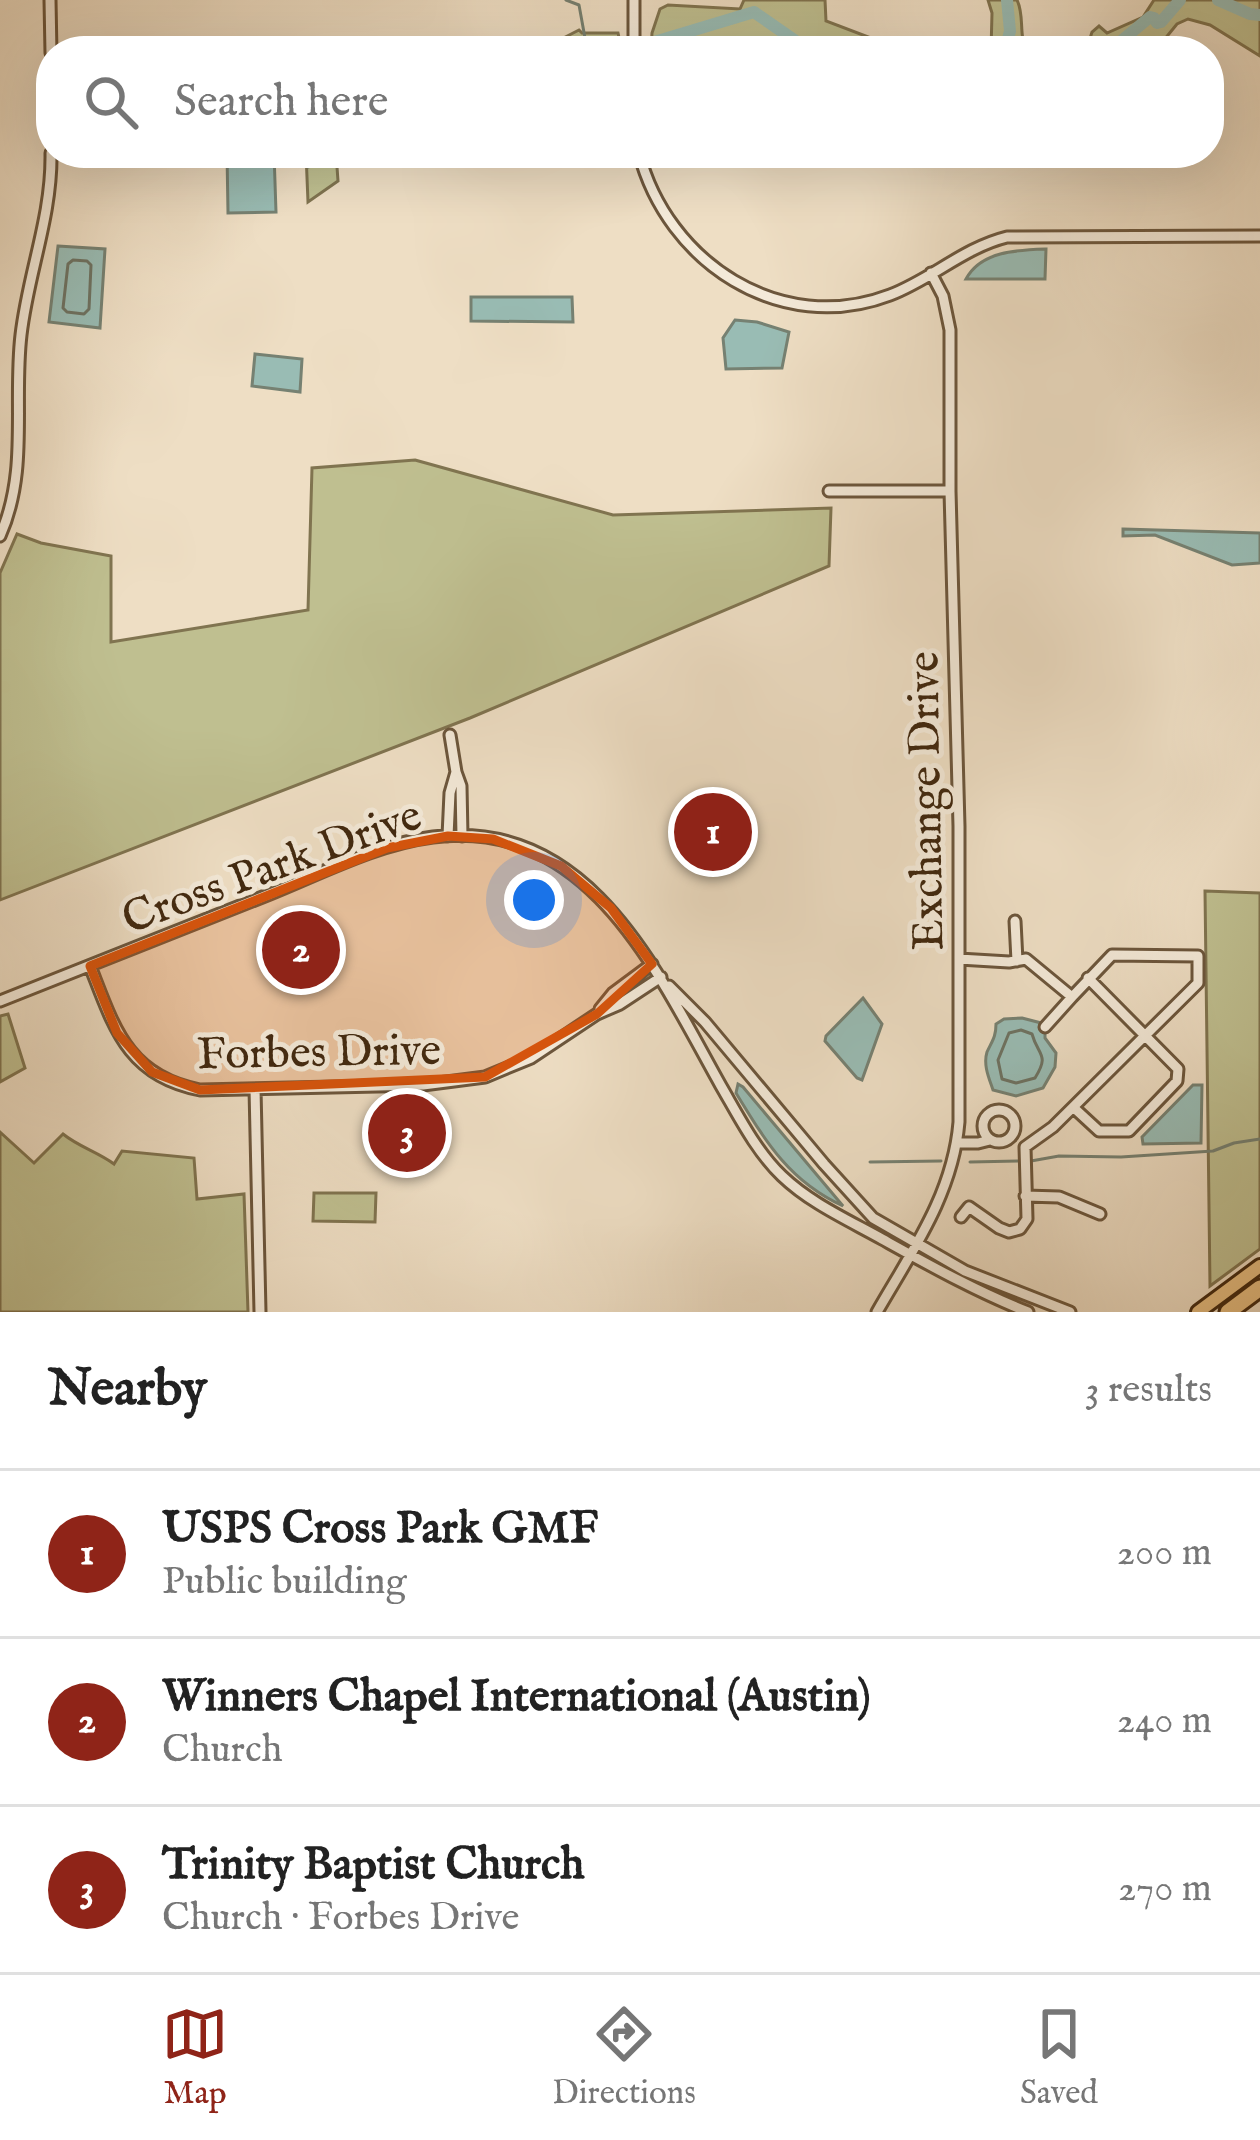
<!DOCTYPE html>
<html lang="en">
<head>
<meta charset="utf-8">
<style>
  :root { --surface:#fff; --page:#f2f2f2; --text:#222; --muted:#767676; --line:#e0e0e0; --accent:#8f2418 }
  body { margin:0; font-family:"IM FELL English",serif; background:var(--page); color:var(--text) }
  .you { position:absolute; left:534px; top:900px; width:42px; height:42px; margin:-30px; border:9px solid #fff; border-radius:50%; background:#1a73e8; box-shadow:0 0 0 18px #1a73e833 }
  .badge { display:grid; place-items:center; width:78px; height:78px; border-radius:50%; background:var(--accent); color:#fff; font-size:39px; font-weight:700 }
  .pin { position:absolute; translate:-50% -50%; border:6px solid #fff; box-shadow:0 3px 12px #0006 }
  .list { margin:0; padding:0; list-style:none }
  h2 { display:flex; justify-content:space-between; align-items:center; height:156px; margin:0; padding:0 48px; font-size:51px }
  h2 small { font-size:39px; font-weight:400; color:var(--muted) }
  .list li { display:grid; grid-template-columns:78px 1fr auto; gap:36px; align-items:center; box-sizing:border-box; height:168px; padding:0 48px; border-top:3px solid var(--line) }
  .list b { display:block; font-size:45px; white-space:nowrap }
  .list p { margin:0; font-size:39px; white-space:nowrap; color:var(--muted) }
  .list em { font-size:39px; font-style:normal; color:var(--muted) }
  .icon { flex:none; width:66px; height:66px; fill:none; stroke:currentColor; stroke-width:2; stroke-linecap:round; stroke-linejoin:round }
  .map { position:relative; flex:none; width:1260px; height:1312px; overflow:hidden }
  .search { position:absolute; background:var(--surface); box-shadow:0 12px 48px #0002; left:36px; right:36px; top:36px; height:132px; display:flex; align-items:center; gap:30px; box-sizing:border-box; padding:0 42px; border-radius:48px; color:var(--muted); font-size:45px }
  .sheet { height:660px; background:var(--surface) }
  nav { display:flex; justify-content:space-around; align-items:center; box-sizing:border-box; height:168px; border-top:3px solid var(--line); background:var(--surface); font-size:33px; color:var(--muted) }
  nav a { display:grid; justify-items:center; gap:6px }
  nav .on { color:var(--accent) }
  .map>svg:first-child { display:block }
</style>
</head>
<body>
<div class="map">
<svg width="1260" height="1312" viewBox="0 0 1260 1312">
  <rect width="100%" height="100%" fill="#eedec4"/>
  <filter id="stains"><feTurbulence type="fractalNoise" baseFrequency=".00167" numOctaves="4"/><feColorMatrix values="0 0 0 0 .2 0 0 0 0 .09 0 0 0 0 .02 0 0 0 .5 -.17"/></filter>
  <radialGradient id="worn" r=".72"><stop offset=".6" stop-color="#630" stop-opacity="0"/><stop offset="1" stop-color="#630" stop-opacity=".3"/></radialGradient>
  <path fill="#bfbf90" stroke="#807450" stroke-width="3" d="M744 0H825L826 21 905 51H651L652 33 660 9 668 5 740 9Z
    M988 0H1017C1025 16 1018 35 1027 51H991L992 13Z
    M1154 0H1260V56L1210 25 1188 19 1177 24 1155 51H1086L1092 32 1099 26 1107 33 1143 17Z
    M579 30 582 33H618L622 51H538Z
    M306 153H336L338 181 308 202Z
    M415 460 613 515 831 508 829 566 470 718 0 900V573L17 534 41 543 111 556V642L308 610 312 468Z
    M1205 891 1260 893V1249L1210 1286Z
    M8 1014 25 1068 0 1082V1016Z
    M0 1132 34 1163 63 1134C79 1147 98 1152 114 1164L122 1151 194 1158 197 1199 244 1194 248 1312H0Z
    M314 1193H376L375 1222 313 1221Z"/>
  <path fill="#99bcb4" stroke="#768172" stroke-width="3" d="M227 153H274L276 212 228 213Z
    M58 246 105 249 100 328 49 322Z
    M1046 249 1045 279H966C981 251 1017 250 1046 249Z
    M471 297H572L573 322 471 321Z
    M735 320 757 322 789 332 782 368 726 369 723 338Z
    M255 354 302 359 300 392 252 386Z
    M1123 529 1260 533V563L1232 565 1155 535 1123 536Z
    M863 998 882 1024 862 1080 857 1078 825 1041 826 1036Z
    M1022 1018 1045 1024V1038L1056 1053 1055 1067 1043 1088 1016 1096 993 1090C989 1078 983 1065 987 1052 992 1041 996 1037 996 1024L1004 1019Z
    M738 1084 743 1087 843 1206C789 1181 766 1142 736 1093Z
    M1193 1085H1202L1201 1143 1143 1144 1142 1137Z"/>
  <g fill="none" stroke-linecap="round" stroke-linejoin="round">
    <path stroke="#6d7262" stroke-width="3" d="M73 260 87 261 91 265 89 309 84 314 67 312 63 308 68 264Z
      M1021 1030 1032 1034C1038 1056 1050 1054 1035 1078L1016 1083 1002 1079 998 1060 1009 1033Z"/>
    <path stroke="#768172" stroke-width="3" d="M566 0 579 5 585 38 591 47
      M577 51 601 44 622 47
      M308 167 325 160 321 153
      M1031 1161 1059 1156 1121 1157 1213 1151 1234 1143 1260 1139
      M870 1162 941 1161
      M970 1162 1021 1161"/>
    <path stroke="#99bcb4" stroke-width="12" d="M1218 0 1250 14 1260 15
      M651 43 754 12 810 51
      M1005 51 1010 31 1007 0
      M1101 51 1106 46 1120 42 1150 17 1154 18 1157 23 1161 22 1180 0"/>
    <defs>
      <path id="minor" d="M50 0 51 53
        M634 0V51
        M639 153C667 262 780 337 890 295 932 279 963 248 1007 237L1260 236
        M829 491H950
        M0 536C29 471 13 403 21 335 28 273 52 217 51 153
        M450 735 456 772 461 786 462 836
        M448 836 450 793 456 772
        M1015 921 1017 961
        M959 959 1009 962 1026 959 1072 997 1112 955 1198 956V983L1053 1127 1025 1147 1027 1219 1020 1229 1009 1232 999 1228 969 1207 961 1217
        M90 966C114 1027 127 1076 200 1090L423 1085 485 1077 531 1058 597 1014 620 1004 661 977
        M669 986 705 1022 824 1164 873 1218 965 1271 1070 1312
        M0 1001C90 966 180 929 270 894 322 873 377 844 433 837 590 817 658 974 721 1086 739 1117 756 1151 782 1176 810 1203 848 1220 882 1239 929 1265 977 1292 1028 1312
        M600 1009 613 993 652 964
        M1045 1027 1072 997
        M255 1089 260 1312
        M1073 1107 1099 1131H1129L1177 1081 1178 1069 1088 978
        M983 1126a16 16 0 1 1 32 0a16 16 0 1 1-32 0Z
        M957 1143H978L990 1140
        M1025 1196 1059 1197 1100 1214
        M877 1312C912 1251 953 1194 959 1122V826L950 491V330L943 296 931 273"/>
      <path id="major" d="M1198 1312 1260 1266"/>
      <path id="highway" d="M1228 1312 1260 1288"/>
    </defs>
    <use href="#minor" stroke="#6c563c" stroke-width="15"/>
    <use href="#major" stroke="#41280f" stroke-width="18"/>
    <use href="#highway" stroke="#41280f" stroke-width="21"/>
    <use href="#minor" stroke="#f4ead9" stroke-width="9"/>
    <use href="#major" stroke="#e7bf82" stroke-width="12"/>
    <use href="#highway" stroke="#e7bf82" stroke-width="15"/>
  </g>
  <path fill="#d7540c" fill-opacity="0.2" stroke="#d7540c" stroke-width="9" stroke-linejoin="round" d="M448 836 493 839 561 866 611 908 652 964 597 1014 485 1077 200 1090 152 1072 117 1033 90 966 387 848Z"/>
  <g text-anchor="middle" stroke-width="10" stroke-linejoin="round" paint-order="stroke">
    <g font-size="45" fill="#41280f" stroke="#f4ead9">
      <text transform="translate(924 801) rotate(-91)" y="16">Exchange Drive</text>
      <text transform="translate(271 865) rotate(-20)" y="16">Cross Park Drive</text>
      <text transform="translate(319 1050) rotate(-1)" y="16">Forbes Drive</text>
    </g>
  </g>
  <rect width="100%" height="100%" filter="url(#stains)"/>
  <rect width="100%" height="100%" fill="url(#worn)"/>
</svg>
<div class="you"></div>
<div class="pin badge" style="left:713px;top:832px">1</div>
<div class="pin badge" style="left:301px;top:950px">2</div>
<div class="pin badge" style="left:407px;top:1133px">3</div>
<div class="search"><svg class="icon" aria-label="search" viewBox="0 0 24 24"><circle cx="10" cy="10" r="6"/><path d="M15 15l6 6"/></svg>Search here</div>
</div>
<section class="sheet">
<h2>Nearby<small>3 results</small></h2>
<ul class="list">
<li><span class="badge">1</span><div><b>USPS Cross Park GMF</b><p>Public building</p></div><em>200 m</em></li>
<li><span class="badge">2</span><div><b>Winners Chapel International (Austin)</b><p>Church</p></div><em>240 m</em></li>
<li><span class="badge">3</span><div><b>Trinity Baptist Church</b><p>Church · Forbes Drive</p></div><em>270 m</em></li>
</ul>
</section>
<nav>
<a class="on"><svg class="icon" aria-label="map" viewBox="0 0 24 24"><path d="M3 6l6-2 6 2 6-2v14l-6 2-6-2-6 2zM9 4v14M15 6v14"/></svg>Map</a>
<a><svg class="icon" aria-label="directions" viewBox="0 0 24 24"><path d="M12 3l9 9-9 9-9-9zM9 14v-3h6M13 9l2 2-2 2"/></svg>Directions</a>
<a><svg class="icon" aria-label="saved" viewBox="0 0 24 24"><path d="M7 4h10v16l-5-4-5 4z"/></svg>Saved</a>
</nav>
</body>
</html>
